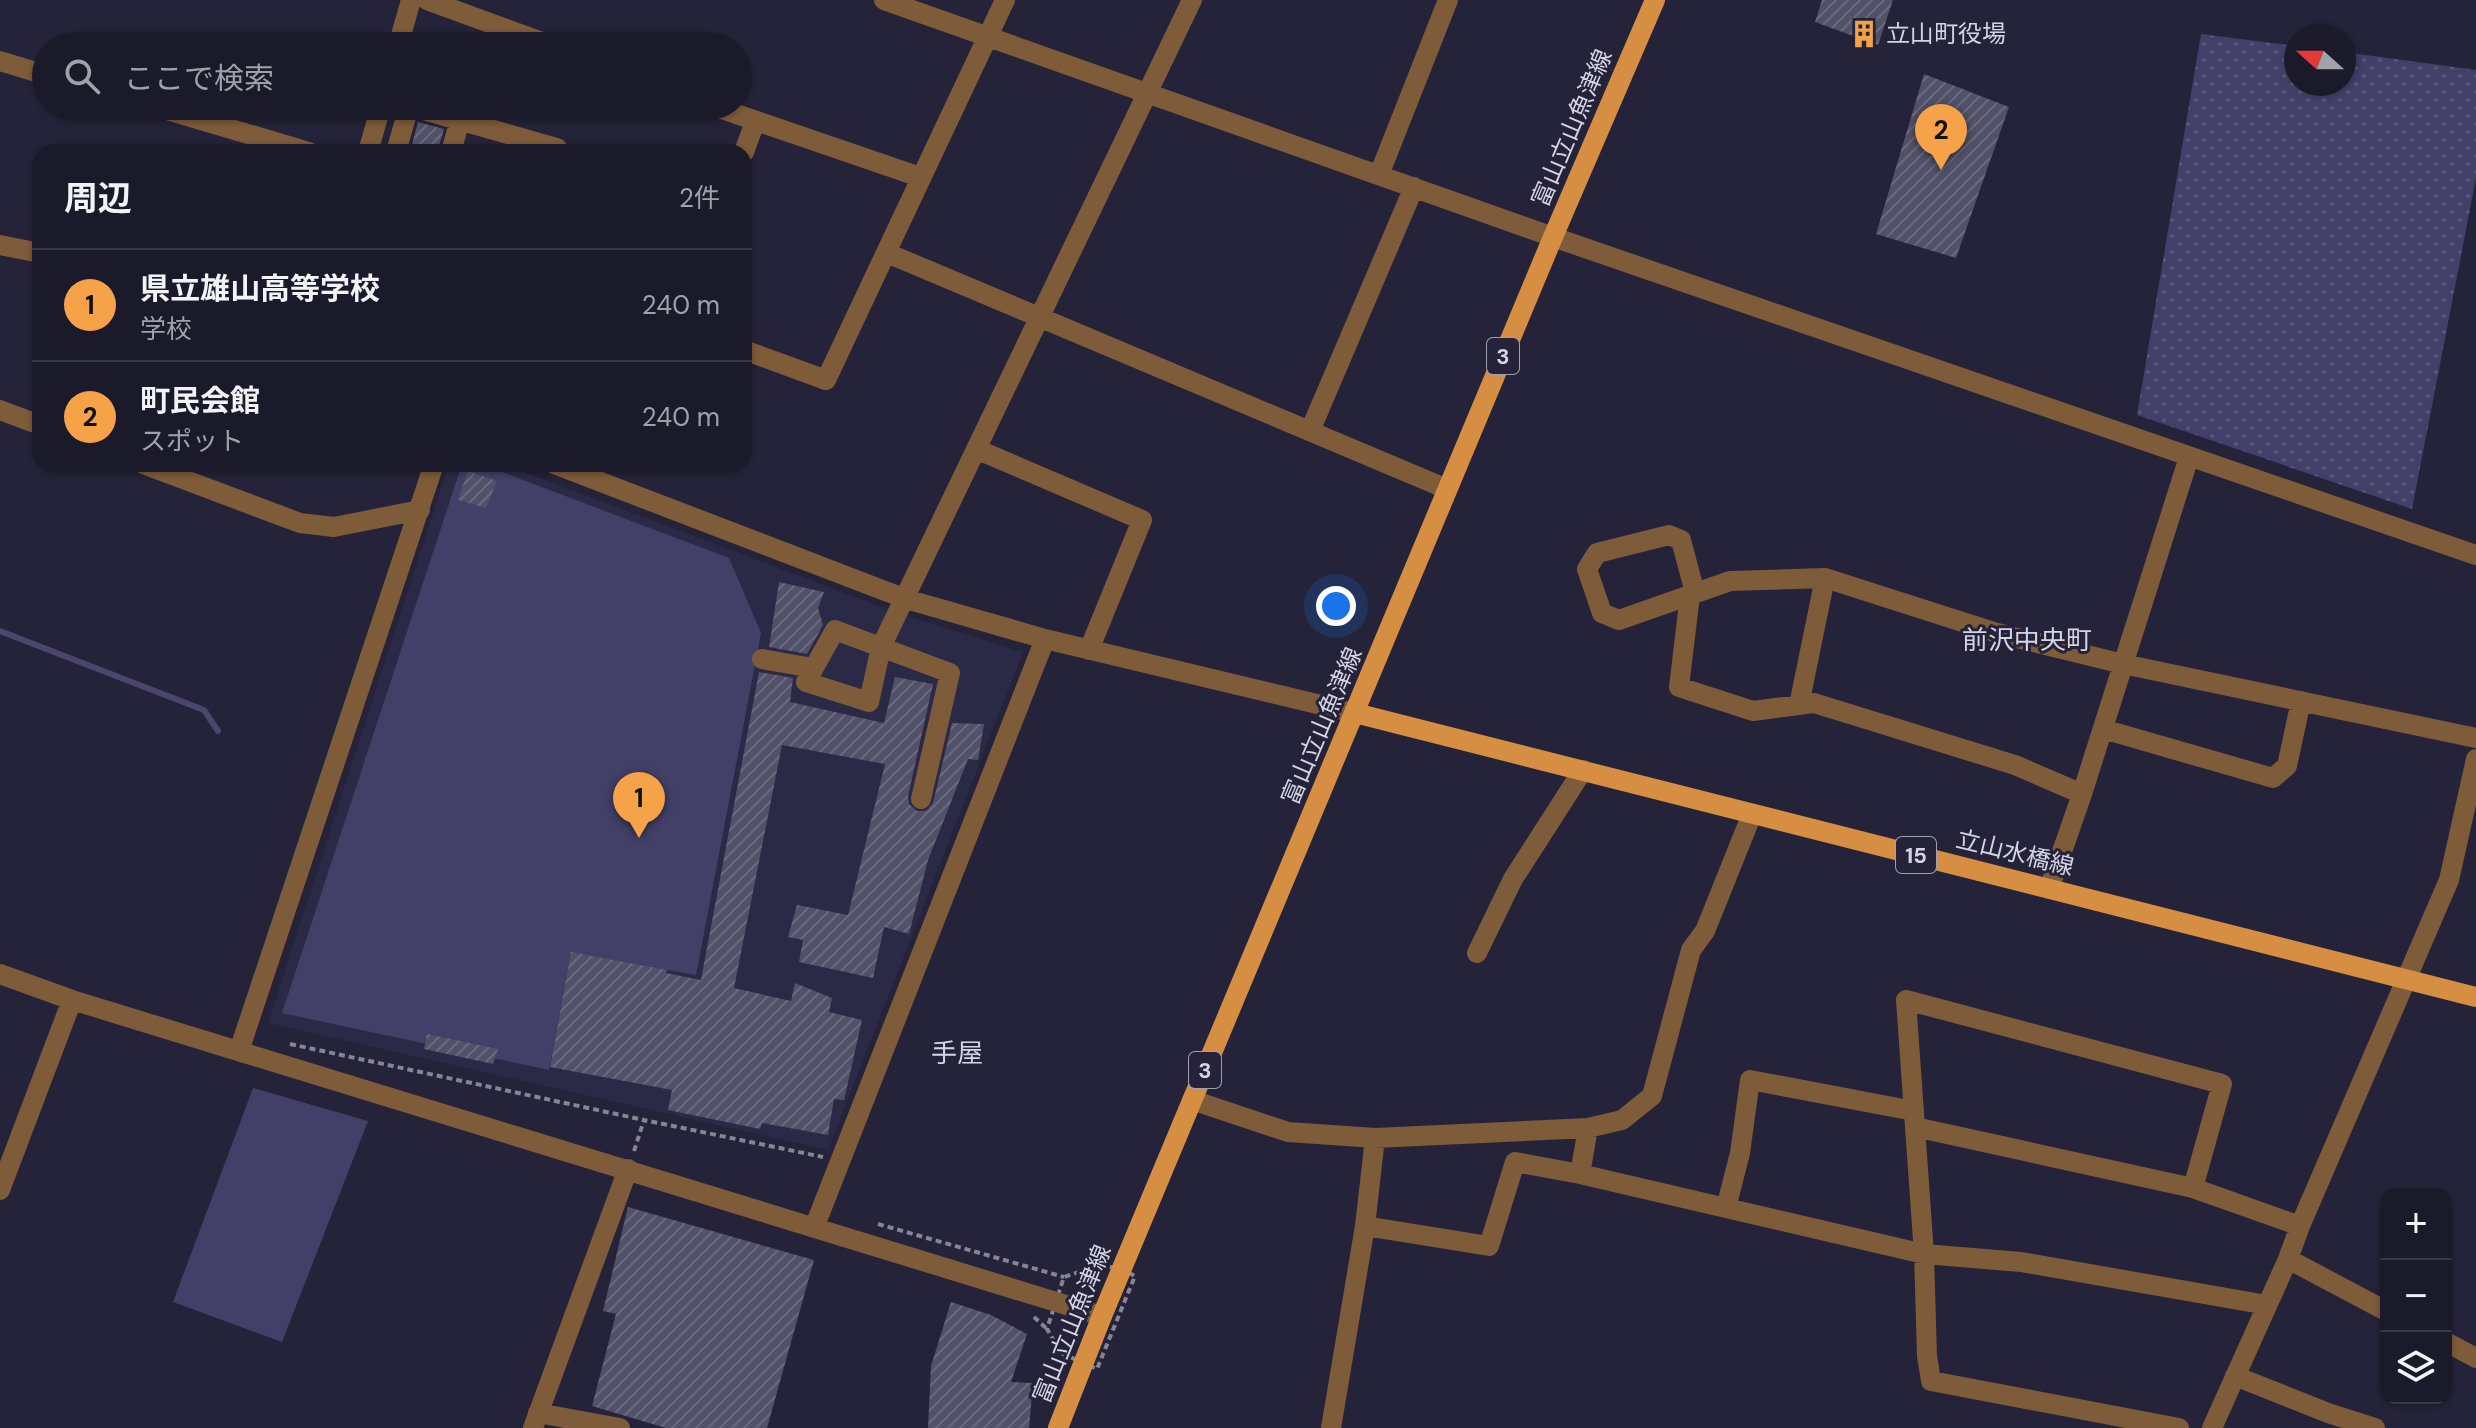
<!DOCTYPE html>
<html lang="ja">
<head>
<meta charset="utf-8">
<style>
  :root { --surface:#1b1a2b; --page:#242333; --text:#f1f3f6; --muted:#a0a1a9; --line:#393847; --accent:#f6a248 }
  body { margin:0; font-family:"DM Sans","Noto Sans JP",sans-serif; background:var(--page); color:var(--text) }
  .controls { position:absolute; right:24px; bottom:24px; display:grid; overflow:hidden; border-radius:16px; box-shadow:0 2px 6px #0004 }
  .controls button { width:72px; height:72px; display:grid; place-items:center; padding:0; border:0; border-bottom:2px solid var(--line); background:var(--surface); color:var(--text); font:40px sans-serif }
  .compass { position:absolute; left:2284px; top:24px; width:72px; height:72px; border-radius:50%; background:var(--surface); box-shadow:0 2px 6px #0004; rotate:291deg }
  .you { position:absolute; left:1336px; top:606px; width:28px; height:28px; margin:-20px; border:6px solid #fff; border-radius:50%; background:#1a73e8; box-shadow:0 0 0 12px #1a73e833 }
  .badge { display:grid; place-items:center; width:52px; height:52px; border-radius:50%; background:var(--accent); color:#111; font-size:26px; font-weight:700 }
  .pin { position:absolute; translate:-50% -66px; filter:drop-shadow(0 2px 4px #0008) }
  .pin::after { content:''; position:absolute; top:42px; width:28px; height:24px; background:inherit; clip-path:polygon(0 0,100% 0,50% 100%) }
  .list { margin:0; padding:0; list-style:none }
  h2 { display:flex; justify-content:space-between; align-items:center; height:104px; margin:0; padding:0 32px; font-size:34px }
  h2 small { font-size:26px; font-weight:400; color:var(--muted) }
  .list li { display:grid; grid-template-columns:52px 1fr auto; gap:24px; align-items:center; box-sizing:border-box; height:112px; padding:0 32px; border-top:2px solid var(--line) }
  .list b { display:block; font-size:30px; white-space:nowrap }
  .list p { margin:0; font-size:26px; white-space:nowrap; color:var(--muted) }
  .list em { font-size:26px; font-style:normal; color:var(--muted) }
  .icon { flex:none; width:44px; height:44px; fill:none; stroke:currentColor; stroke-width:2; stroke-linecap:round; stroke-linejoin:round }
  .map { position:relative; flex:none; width:2476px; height:1428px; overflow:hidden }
  .search { position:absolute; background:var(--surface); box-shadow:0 2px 6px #0004; left:32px; top:32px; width:720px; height:88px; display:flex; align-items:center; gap:20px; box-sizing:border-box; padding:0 28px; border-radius:44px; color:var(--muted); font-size:30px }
  .panel { position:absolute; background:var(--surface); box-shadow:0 2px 6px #0004; left:32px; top:144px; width:720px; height:328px; border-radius:24px }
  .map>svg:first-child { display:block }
</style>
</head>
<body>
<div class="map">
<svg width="2476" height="1428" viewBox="0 0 2476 1428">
  <defs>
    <pattern id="grass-dots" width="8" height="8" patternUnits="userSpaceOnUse" patternTransform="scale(2)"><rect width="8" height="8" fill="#424068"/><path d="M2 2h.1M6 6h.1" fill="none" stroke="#5c5b7d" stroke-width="1.8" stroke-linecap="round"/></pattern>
    <pattern id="building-hatch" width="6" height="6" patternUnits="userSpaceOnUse" patternTransform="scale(2)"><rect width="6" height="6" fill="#51516a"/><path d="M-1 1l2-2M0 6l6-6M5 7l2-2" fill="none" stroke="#69697f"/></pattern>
  </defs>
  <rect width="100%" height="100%" fill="#242339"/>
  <path fill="#2b2a46" d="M449 464H502L898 613 1023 652 828 1150 268 1023Z"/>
  <path fill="url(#grass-dots)" d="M2201 34 2296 46V84H2344V52L2476 70V178L2412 509 2137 415Z"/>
  <path fill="#424068" d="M462 464H481L729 558 761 633 696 975 571 953 549 1070 282 1013Z
    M253 1088 368 1121 282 1342 173 1302Z"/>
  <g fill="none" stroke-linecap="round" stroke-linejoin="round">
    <path stroke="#4d466c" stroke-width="6" d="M0 631 204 710 218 731"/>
  </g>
  <path fill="url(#building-hatch)" d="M1822 0H1893L1878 45 1815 22Z
    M1924 74 2009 107 1956 258 1876 234Z
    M418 122 444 129 437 152H410Z
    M468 471 497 481 486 508 458 500Z
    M779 582 824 592 818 608 823 625 807 654 769 647Z
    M759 672 793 678 790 702 884 723 895 677 933 684 908 796 909 804 917 811H926L933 803 952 723 984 724 978 760 968 759 928 860 909 934 884 927 873 978 799 962 803 940 788 937 797 905 848 915 885 764 782 745 734 988 791 1001 795 983 832 998 829 1012 862 1020 844 1100 834 1099 828 1135 762 1123 760 1129 668 1110 672 1090 550 1067 571 952 667 970 666 973 701 980Z
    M427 1034 498 1049 493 1064 424 1049Z
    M628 1207 814 1260 767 1428H666L592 1406 616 1314 603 1311Z
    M951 1302 991 1315 1027 1334 1011 1382 1033 1383 1029 1428H928L931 1366Z"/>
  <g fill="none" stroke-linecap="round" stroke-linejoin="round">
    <path stroke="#858596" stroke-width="4" stroke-dasharray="6 4" stroke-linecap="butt" d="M290 1044 644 1120
      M634 1151 644 1120 823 1157
      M878 1224 1064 1277
      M1100 1265 1121 1269 1135 1276 1097 1369 1061 1353 1047 1329 1064 1277Z
      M1034 1317 1047 1329"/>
    <path stroke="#7e5b39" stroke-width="20" d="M427 0 553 46
      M884 0 1553 237 2476 555
      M398 46 411 0
      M0 61 46 75
      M153 106 309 152
      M713 106 920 177
      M368 152 381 106
      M396 152 409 106 557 148 556 152
      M451 152 460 120
      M744 152 755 122
      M1379 175 1448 0
      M0 245 40 253
      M887 253 1447 489
      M744 350 826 380 1005 0
      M0 410 40 425
      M1310 431 1414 187
      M976 449 1142 520 1089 650
      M143 464 300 523 334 527 420 510
      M554 464 906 599 1045 639 1355 713
      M1695 593 1681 540 1669 535 1597 553 1587 569 1602 613 1619 620 1730 581 1825 578 1997 633 2123 664 2476 738
      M1690 595 1679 687 1753 711 1814 703 2015 765 2082 794
      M762 659 813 668
      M1799 705 1825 578
      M2103 729 2273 778 2287 766 2301 701
      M921 799 950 673 835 630 806 682 869 702 881 647 1192 0
      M2049 889 2082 794 2189 457
      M1477 953 1513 879 1583 770
      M0 974 72 1000 1102 1316
      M239 1051 434 464
      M1192 1100 1288 1132 1375 1138 1365 1226 1331 1428
      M1915 1127 2193 1188
      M1375 1138 1588 1128
      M1580 1174 1588 1128 1622 1120 1652 1096 1691 950 1705 931 1752 814
      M0 1190 72 1000
      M1726 1208 1740 1153 1750 1080 1914 1111
      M1365 1226 1489 1246 1515 1162 1580 1174 1924 1254 2021 1262 2267 1305
      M814 1228 1045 639
      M2288 1259 2386 1311
      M2446 1342 2476 1358
      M2235 1376 2328 1413 2375 1428
      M538 1413 620 1428
      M533 1428 628 1169
      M2179 1428 1931 1381 1927 1356 1924 1254 1906 1000 2222 1084 2193 1188 2300 1226
      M2212 1428 2288 1259 2300 1226 2449 880 2476 759"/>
    <path stroke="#d68e42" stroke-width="20" d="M1355 713 2476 997
      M1058 1428 1102 1316 1553 237 1655 0"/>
  </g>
  <defs>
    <symbol id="building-bare" viewBox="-9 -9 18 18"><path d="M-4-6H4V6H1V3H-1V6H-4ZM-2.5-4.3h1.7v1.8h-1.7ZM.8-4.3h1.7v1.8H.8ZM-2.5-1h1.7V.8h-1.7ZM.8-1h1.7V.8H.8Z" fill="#f6a248" stroke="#242339" stroke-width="2.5" paint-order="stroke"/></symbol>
  </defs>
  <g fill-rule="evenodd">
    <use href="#building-bare" x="1844" y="14" width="40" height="40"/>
  </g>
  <g text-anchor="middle" stroke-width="6" stroke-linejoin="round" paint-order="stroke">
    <g fill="#242339" stroke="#9fa0b0" stroke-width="2">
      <rect x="1487" y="338" width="32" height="36" rx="6"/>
      <rect x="1896" y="837" width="40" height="36" rx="6"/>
      <rect x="1189" y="1052" width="32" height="36" rx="6"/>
    </g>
    <g font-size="22" font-weight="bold" fill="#d4d5e3">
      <text x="1503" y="364">3</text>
      <text x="1916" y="863">15</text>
      <text x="1205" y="1078">3</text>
    </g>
    <g font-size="24" fill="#d4d5e3" stroke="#242339" text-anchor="start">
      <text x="1886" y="42">立山町役場</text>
    </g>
    <g font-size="24" fill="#d4d5e3" stroke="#242339">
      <text transform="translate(1572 128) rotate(-67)" y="8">富山立山魚津線</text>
      <text transform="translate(1322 726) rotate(-67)" y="8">富山立山魚津線</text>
      <text transform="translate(2015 853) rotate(14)" y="8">立山水橋線</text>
      <text transform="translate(1072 1324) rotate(-68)" y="8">富山立山魚津線</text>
    </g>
    <g font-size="26" fill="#d4d5e3" stroke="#242339">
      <text x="2027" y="649">前沢中央町</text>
      <text x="957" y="1062">手屋</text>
    </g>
  </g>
</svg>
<div class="controls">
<button>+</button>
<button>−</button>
<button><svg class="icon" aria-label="layers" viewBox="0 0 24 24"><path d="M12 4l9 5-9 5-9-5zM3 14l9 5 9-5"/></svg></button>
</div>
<svg class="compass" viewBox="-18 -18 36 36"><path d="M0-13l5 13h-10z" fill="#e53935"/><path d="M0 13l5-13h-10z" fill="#a0a1a9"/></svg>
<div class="you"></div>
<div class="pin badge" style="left:639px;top:838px">1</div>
<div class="pin badge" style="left:1941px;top:170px">2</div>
<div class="search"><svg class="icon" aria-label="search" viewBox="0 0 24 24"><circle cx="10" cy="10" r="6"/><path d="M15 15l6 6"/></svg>ここで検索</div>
<section class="panel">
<h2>周辺<small>2件</small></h2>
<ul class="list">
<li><span class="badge">1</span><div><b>県立雄山高等学校</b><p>学校</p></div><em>240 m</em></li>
<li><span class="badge">2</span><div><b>町民会館</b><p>スポット</p></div><em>240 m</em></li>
</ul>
</section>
</div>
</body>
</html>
